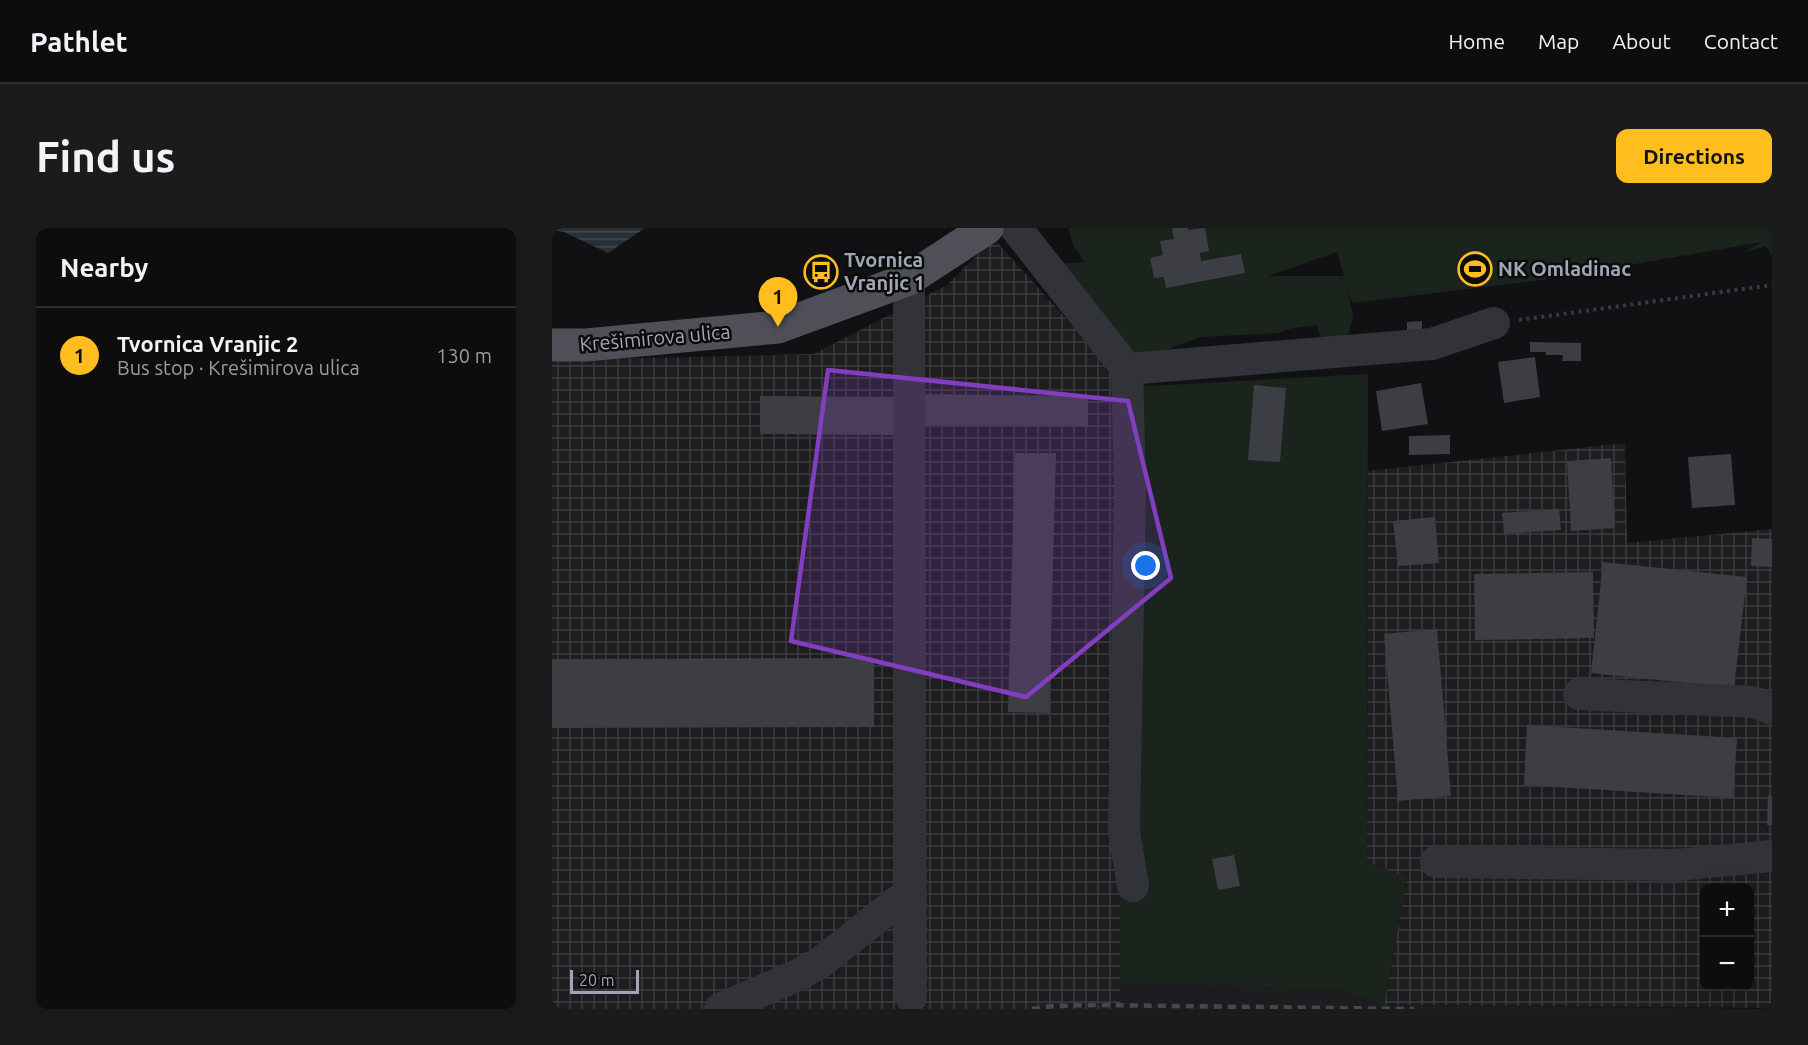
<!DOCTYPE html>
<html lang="en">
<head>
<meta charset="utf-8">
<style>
  :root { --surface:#0d0d0e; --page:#1b1b1c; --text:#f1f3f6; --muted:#9a9c9e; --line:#2d2d2e; --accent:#ffbe1d }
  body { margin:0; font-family:Ubuntu,sans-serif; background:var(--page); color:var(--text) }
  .controls { position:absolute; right:18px; bottom:18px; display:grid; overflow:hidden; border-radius:12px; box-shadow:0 6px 24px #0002 }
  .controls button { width:54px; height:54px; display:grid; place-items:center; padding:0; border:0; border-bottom:2px solid var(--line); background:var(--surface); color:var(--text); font:30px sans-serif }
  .scale { position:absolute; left:18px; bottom:15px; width:69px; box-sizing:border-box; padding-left:6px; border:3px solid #a1a6b5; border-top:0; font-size:16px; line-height:21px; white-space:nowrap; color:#a1a6b5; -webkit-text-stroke:4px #0c0c0e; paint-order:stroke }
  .you { position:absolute; left:594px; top:338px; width:21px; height:21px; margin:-15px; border:4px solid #fff; border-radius:50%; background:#1a73e8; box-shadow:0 0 0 9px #1a73e833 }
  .badge { display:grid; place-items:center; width:39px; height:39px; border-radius:50%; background:var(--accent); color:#111; font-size:20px; font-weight:700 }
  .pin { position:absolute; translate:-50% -50px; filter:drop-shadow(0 2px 3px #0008) }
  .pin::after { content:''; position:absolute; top:32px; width:21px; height:18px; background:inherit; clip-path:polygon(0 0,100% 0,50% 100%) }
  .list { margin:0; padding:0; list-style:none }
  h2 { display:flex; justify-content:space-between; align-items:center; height:78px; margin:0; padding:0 24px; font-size:26px }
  h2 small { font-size:20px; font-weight:400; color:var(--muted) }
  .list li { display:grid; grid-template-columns:39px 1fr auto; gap:18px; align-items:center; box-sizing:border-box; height:96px; padding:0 24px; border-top:2px solid var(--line) }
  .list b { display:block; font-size:22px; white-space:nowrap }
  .list p { margin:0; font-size:20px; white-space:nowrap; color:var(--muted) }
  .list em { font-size:20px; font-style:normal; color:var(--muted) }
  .map { position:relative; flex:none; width:1220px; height:781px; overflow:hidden; border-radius:12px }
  header { display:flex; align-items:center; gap:36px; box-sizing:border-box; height:84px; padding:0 30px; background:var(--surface); border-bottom:2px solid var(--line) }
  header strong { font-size:28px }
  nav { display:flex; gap:33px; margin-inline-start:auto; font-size:21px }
  .intro { display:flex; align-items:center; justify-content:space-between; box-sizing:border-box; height:144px; padding:0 36px }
  h1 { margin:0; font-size:42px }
  .button { padding:15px 27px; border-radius:12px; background:var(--accent); color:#111; font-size:21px; font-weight:700 }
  main { display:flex; gap:36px; padding:0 36px }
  aside { flex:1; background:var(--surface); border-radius:12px; box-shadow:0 6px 24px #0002 }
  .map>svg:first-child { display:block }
</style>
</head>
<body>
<header>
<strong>Pathlet</strong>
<nav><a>Home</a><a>Map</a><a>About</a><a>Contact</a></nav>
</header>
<div class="intro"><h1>Find us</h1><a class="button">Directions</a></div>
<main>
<aside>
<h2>Nearby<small></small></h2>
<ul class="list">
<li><span class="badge">1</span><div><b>Tvornica Vranjic 2</b><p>Bus stop · Krešimirova ulica</p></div><em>130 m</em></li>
</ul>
</aside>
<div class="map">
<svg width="1220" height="781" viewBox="0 0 1220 781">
  <defs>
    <pattern id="industrial-grid" width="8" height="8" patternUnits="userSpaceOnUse" patternTransform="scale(1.5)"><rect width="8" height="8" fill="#1d1d20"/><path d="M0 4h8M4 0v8" fill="none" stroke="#3b3b3e"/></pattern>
    <pattern id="water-rules" width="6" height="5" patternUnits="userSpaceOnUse" patternTransform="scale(1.5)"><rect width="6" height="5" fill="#272f37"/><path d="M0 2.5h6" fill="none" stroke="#434a52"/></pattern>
  </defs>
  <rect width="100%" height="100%" fill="#111113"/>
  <path fill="#1d1d20" d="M568 756 785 761 832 777 1220 781H568Z"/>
  <path fill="url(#industrial-grid)" fill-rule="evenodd" d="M442 11 568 150V781H0V132L262 126 395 57Z
    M1073 215 1075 315 1220 301V780L832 777 855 650 815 634 816 243ZM1152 660H1198V758H1152Z"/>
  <path fill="#1b231d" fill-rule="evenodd" d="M516 0H1220V28L1214 18 1190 25 1210 14 990 52 800 75 795 59 801 88 796 109 770 111 764 97 736 101 728 105 649 109 616 121 592 126 573 121 504 36 533 34 522 19ZM785 24 792 48H716Z
    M816 146 815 634 855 649 832 777 785 761 568 756V150L597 158Z"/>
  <path fill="url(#water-rules)" d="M0 0H93L56 25 12 4 0 2Z"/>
  <path fill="#3d3e43" d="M620 0H636V2L653 0 657 23 648 25 649 33 689 26 693 45 614 60 612 49 602 50 598 30 611 27 608 13 622 11Z
    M870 93V105H855V94Z
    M978 114 1029 115V133H1010L1011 127H994V124H978Z
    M983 129 988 169 952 175 946 134Z
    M869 155 876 196 830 203 824 163Z
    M702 157 734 160 728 234 696 232Z
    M367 166 536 168V198L367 197Z
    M208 168 342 169V207L208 206Z
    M898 207V226L857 227V208Z
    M463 225H504L497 485 456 484Z
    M1179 226 1183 277 1140 280 1136 229Z
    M1059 230 1063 300 1019 303 1015 233Z
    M1007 281 1009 302 952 306 950 285Z
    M883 289 887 335 846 338 841 293Z
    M1200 310 1220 311V339L1199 338Z
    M1051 334 1195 349 1182 460 1039 445Z
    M1041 344 1042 410 923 412 922 346Z
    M885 401 899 568 846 573 832 406Z
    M322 430V499L0 500V431Z
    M975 497 1185 510 1181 570 972 557Z
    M1216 567 1220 568V597H1215Z
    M682 627 688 658 666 662 660 631Z"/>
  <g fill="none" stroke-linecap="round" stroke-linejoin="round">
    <path stroke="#383a3f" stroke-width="4" stroke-dasharray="3 4.5" stroke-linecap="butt" d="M967 92 1220 57"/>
    <path stroke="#323338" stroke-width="32" d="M464 0 575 141 880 116 942 95
      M357 51 359 769
      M575 141 578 259 572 603 581 658
      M1027 466 1201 474 1220 481
      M884 634 1125 637 1220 628
      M168 781 246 747 269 734 359 663"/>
    <path stroke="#4e4f57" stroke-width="33" d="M0 117H34L226 99 357 51 435 0"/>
    <path stroke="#47484f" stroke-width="4.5" stroke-dasharray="8 6" stroke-linecap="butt" d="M480 781 501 778 546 777 862 781"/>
  </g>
  <path fill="#813ebe" fill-opacity="0.2" stroke="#813ebe" stroke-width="4.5" stroke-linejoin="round" d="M276 142 576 173 619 350 474 469 239 413Z"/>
  <defs>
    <symbol id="stadium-ring" viewBox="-11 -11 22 22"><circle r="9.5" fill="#0c0c0e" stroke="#ffbe1d" stroke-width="1.5"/><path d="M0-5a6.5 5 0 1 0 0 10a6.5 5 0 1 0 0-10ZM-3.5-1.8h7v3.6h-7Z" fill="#ffbe1d"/></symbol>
    <symbol id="bus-ring" viewBox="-11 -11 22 22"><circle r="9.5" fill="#0c0c0e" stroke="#ffbe1d" stroke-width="1.5"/><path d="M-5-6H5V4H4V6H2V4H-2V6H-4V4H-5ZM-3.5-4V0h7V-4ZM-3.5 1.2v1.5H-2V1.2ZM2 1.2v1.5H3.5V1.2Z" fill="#ffbe1d"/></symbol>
  </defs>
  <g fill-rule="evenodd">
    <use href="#stadium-ring" x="904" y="22" width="38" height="38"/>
    <use href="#bus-ring" x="250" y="25" width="38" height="38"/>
  </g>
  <g text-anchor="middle" stroke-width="5" stroke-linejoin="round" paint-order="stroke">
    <g font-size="20" font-weight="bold" fill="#a1a6b5" stroke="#0c0c0e" text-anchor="start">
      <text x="292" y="39">Tvornica<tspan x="292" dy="23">Vranjic 1</tspan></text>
      <text x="946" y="48">NK Omladinac</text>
    </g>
    <g font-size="20" fill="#a1a6b5" stroke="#0c0c0e">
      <text transform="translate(103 110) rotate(-5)" y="7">Krešimirova ulica</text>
    </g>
  </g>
</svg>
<div class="controls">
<button>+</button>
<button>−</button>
</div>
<div class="scale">20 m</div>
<div class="you"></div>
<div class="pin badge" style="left:226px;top:99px">1</div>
</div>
</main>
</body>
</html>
